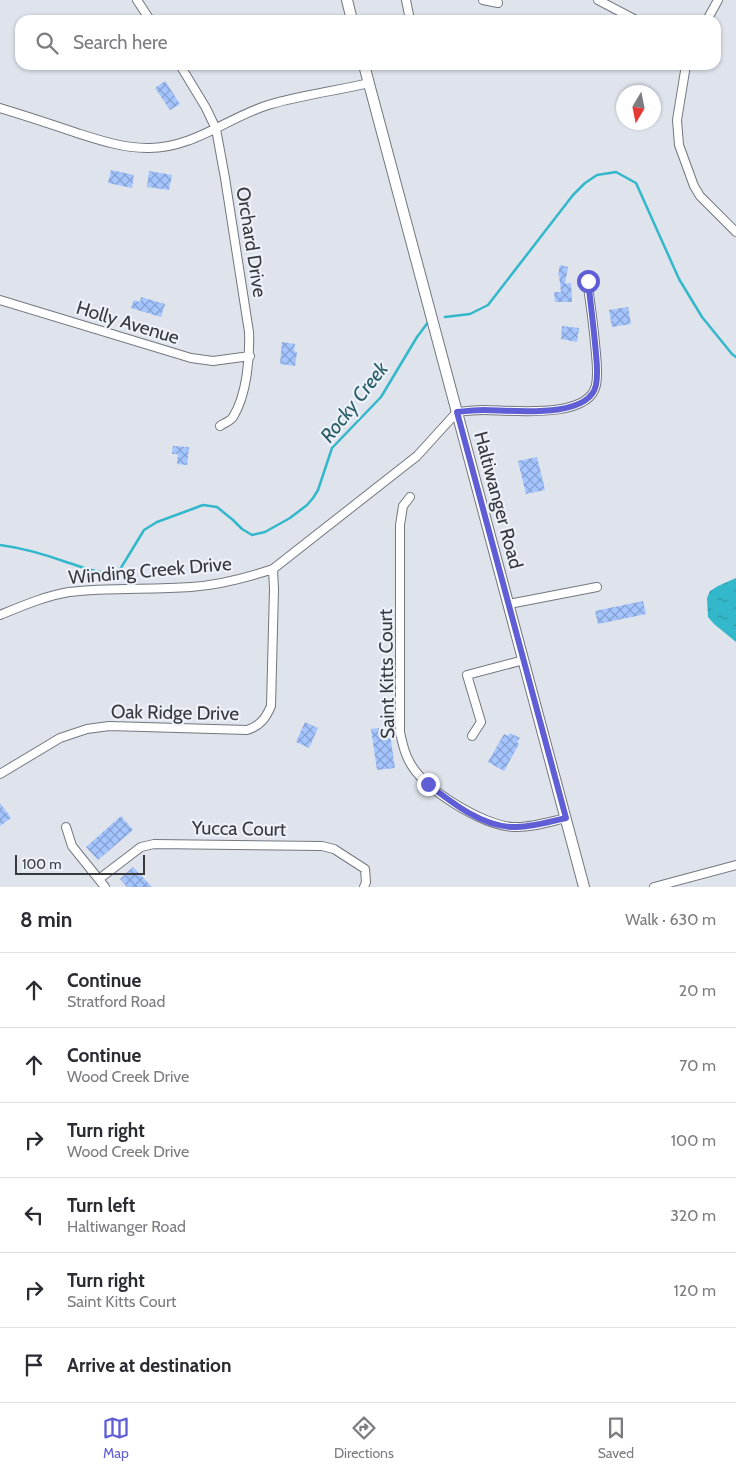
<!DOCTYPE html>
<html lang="en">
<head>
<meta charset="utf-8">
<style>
  :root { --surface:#fff; --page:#f2f2f3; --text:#2b2b33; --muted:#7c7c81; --line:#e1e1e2; --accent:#605ed7 }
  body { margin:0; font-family:Cabin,sans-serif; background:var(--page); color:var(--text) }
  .compass { position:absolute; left:616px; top:85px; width:45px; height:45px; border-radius:50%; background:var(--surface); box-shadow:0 1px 4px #0004; rotate:190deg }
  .scale { position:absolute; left:15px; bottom:12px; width:130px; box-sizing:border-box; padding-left:5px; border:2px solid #37393d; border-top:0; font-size:14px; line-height:18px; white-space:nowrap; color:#37393d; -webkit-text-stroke:4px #ebf0f9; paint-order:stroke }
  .stop { position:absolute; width:15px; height:15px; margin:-11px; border:4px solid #605ed7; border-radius:50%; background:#fff }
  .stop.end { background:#605ed7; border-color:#fff; box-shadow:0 1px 5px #0008 }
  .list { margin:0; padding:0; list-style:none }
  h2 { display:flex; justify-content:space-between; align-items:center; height:65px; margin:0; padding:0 20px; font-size:21px }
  h2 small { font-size:16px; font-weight:400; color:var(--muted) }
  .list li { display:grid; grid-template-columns:32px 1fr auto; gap:15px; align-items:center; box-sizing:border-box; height:75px; padding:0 20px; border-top:1px solid var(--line) }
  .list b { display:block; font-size:19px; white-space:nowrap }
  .list p { margin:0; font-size:16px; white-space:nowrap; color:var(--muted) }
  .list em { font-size:16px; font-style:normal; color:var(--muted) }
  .icon { flex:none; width:28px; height:28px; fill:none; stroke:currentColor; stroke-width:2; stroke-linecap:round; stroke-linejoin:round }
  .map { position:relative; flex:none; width:736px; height:887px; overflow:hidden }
  .search { position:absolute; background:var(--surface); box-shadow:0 1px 4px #0004; left:15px; right:15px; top:15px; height:55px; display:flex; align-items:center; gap:12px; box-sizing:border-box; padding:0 18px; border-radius:15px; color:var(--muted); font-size:19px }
  .sheet { height:515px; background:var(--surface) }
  nav { display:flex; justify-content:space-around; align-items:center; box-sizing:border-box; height:70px; border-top:1px solid var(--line); background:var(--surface); font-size:14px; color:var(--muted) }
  nav a { display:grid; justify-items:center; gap:2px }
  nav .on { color:var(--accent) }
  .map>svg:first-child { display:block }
</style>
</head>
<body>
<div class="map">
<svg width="736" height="887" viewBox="0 0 736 887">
  <defs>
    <pattern id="water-ripples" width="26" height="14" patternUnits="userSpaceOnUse" patternTransform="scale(1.25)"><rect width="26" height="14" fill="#33b7ca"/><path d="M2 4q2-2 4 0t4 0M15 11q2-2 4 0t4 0" fill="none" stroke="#2c96a5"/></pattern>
    <pattern id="building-cross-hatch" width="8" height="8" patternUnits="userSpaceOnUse" patternTransform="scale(1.25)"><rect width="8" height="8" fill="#a4c5ff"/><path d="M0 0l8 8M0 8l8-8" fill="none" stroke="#86a1d0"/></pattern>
  </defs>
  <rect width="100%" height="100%" fill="#dee3ec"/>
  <path fill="url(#water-ripples)" d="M736 578V642L714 624 708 617 707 598 710 591 718 586Z"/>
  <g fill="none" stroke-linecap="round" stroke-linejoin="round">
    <path stroke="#33b7ca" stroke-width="2.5" d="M445 317 470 314 488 305 573 195 585 183 597 175 616 172 636 183 679 279 702 317 732 354 736 357
      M0 545C23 548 47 555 69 563 86 568 102 576 119 571L144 530 157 522 195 508 203 505 217 507 233 520 242 529 252 535 265 532 290 518 307 505 313 498 318 490 332 448 381 397 417 337 429 321"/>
  </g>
  <path fill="url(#building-cross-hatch)" d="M165 81 180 104 170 110 155 88Z
    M111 170 134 175 132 188 108 183Z
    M149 171 172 175 169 190 147 187Z
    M560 265 568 267 565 284 571 283 572 302H555L554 292H561L559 275H558Z
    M141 297 165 304 161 317 131 308 134 300 140 302Z
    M628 307 631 324 612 327 609 310Z
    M562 326 579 328 577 342 561 339Z
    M282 342 295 344 294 351 297 352 295 366 280 364Z
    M173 446 189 447 187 465 177 464 178 454H172Z
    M537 457 545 490 526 494 518 461Z
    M643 601 646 614 598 624 595 611Z
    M305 722 318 728 309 748 296 742Z
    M389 727 395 768 377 770 371 729Z
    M510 733 520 738 517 742 519 744 504 771 488 762 504 734 508 736Z
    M0 803 11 818 0 826Z
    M121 816 133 830 98 860 86 847Z
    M133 867 152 887H127L120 879Z"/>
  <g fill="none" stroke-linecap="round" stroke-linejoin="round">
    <defs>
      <path id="minor" d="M137 0 150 20
        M406 0 410 20
        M483 0 498 3
        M598 0 636 20
        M707 20 718 0
        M180 65 206 108 216 129 225 178 249 332C250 356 247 395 233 417 231 421 224 423 220 426
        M686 65 677 120 679 145 694 186 700 196 736 232
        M0 108C26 116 51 124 77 133 99 140 123 148 147 148 192 149 227 118 268 105 301 95 336 91 369 83
        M0 300 191 358 213 361 250 356
        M410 497 403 506 400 525V732C402 742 404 752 409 761 423 789 482 825 513 827 530 828 549 822 566 818
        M509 604 597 587
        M0 615C22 606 45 596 69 592 109 587 150 590 191 587 219 585 246 578 273 569L417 456 457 412C466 411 475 410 484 410 510 410 589 420 596 385 598 375 597 364 596 354 594 330 591 306 587 281
        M472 736 481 722 467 675 524 660
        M0 774 60 738 87 729 109 726 247 730C260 726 266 718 271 706L274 589 273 569
        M66 827 72 846 105 887
        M99 879 141 847 154 844 322 846 334 849 365 869 366 882 364 887
        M654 887 736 865"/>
      <path id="tertiary" d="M347 0 352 20
        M364 65 584 887"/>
    </defs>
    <use href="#minor" stroke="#73777f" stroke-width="10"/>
    <use href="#tertiary" stroke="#73777f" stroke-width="12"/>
    <use href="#minor" stroke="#fff" stroke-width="8"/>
    <use href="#tertiary" stroke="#fff" stroke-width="10"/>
  </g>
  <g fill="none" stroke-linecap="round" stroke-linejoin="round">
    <path stroke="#605ed7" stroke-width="6" d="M428 784C452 803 484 828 516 827 532 827 550 822 566 818L457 412C466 411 475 410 484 410 510 410 589 420 596 385 598 375 597 364 596 354 594 330 591 306 588 281"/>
  </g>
  <g text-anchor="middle" stroke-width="4.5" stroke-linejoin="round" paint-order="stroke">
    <g font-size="19" fill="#37393d" stroke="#ebf0f9">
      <text transform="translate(252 242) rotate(81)" y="7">Orchard Drive</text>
      <text transform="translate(128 322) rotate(17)" y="7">Holly Avenue</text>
      <text transform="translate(499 500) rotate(75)" y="7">Haltiwanger Road</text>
      <text transform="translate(150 570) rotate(-5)" y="7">Winding Creek Drive</text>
      <text transform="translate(386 674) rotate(-91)" y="7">Saint Kitts Court</text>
      <text transform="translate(175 712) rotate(1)" y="7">Oak Ridge Drive</text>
      <text transform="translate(239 828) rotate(1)" y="7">Yucca Court</text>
    </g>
    <g font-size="20" font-style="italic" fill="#295d66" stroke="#ebf0f9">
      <text transform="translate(354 402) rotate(-52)" y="7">Rocky Creek</text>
    </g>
  </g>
</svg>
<svg class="compass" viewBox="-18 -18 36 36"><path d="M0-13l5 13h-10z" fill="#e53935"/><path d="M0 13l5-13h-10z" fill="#7c7c81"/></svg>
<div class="scale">100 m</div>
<div class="stop" style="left:588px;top:281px"></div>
<div class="stop end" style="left:428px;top:784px"></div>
<div class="search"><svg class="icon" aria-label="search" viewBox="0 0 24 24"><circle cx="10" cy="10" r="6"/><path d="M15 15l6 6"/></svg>Search here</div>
</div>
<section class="sheet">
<h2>8 min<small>Walk · 630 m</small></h2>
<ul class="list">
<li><svg class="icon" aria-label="ahead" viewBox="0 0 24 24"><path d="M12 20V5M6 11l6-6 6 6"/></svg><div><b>Continue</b><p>Stratford Road</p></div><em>20 m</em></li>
<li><svg class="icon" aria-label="ahead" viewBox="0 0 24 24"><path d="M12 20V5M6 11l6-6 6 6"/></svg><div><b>Continue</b><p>Wood Creek Drive</p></div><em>70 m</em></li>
<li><svg class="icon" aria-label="right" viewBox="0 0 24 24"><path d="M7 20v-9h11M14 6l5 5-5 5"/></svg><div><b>Turn right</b><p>Wood Creek Drive</p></div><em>100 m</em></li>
<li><svg class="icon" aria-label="left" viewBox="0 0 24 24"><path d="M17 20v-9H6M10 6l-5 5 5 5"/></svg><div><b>Turn left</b><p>Haltiwanger Road</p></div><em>320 m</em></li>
<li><svg class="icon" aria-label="right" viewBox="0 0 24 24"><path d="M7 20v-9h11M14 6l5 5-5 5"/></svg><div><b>Turn right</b><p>Saint Kitts Court</p></div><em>120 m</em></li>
<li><svg class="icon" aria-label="arrive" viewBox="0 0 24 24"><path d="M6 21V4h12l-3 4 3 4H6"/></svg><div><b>Arrive at destination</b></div></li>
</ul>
</section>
<nav>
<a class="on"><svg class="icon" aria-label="map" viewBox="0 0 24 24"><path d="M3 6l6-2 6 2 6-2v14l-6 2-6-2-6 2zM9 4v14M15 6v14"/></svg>Map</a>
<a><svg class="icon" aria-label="directions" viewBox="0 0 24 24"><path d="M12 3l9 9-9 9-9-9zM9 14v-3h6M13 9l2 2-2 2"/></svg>Directions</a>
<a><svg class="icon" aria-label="saved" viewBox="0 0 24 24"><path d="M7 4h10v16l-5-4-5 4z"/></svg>Saved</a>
</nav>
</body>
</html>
